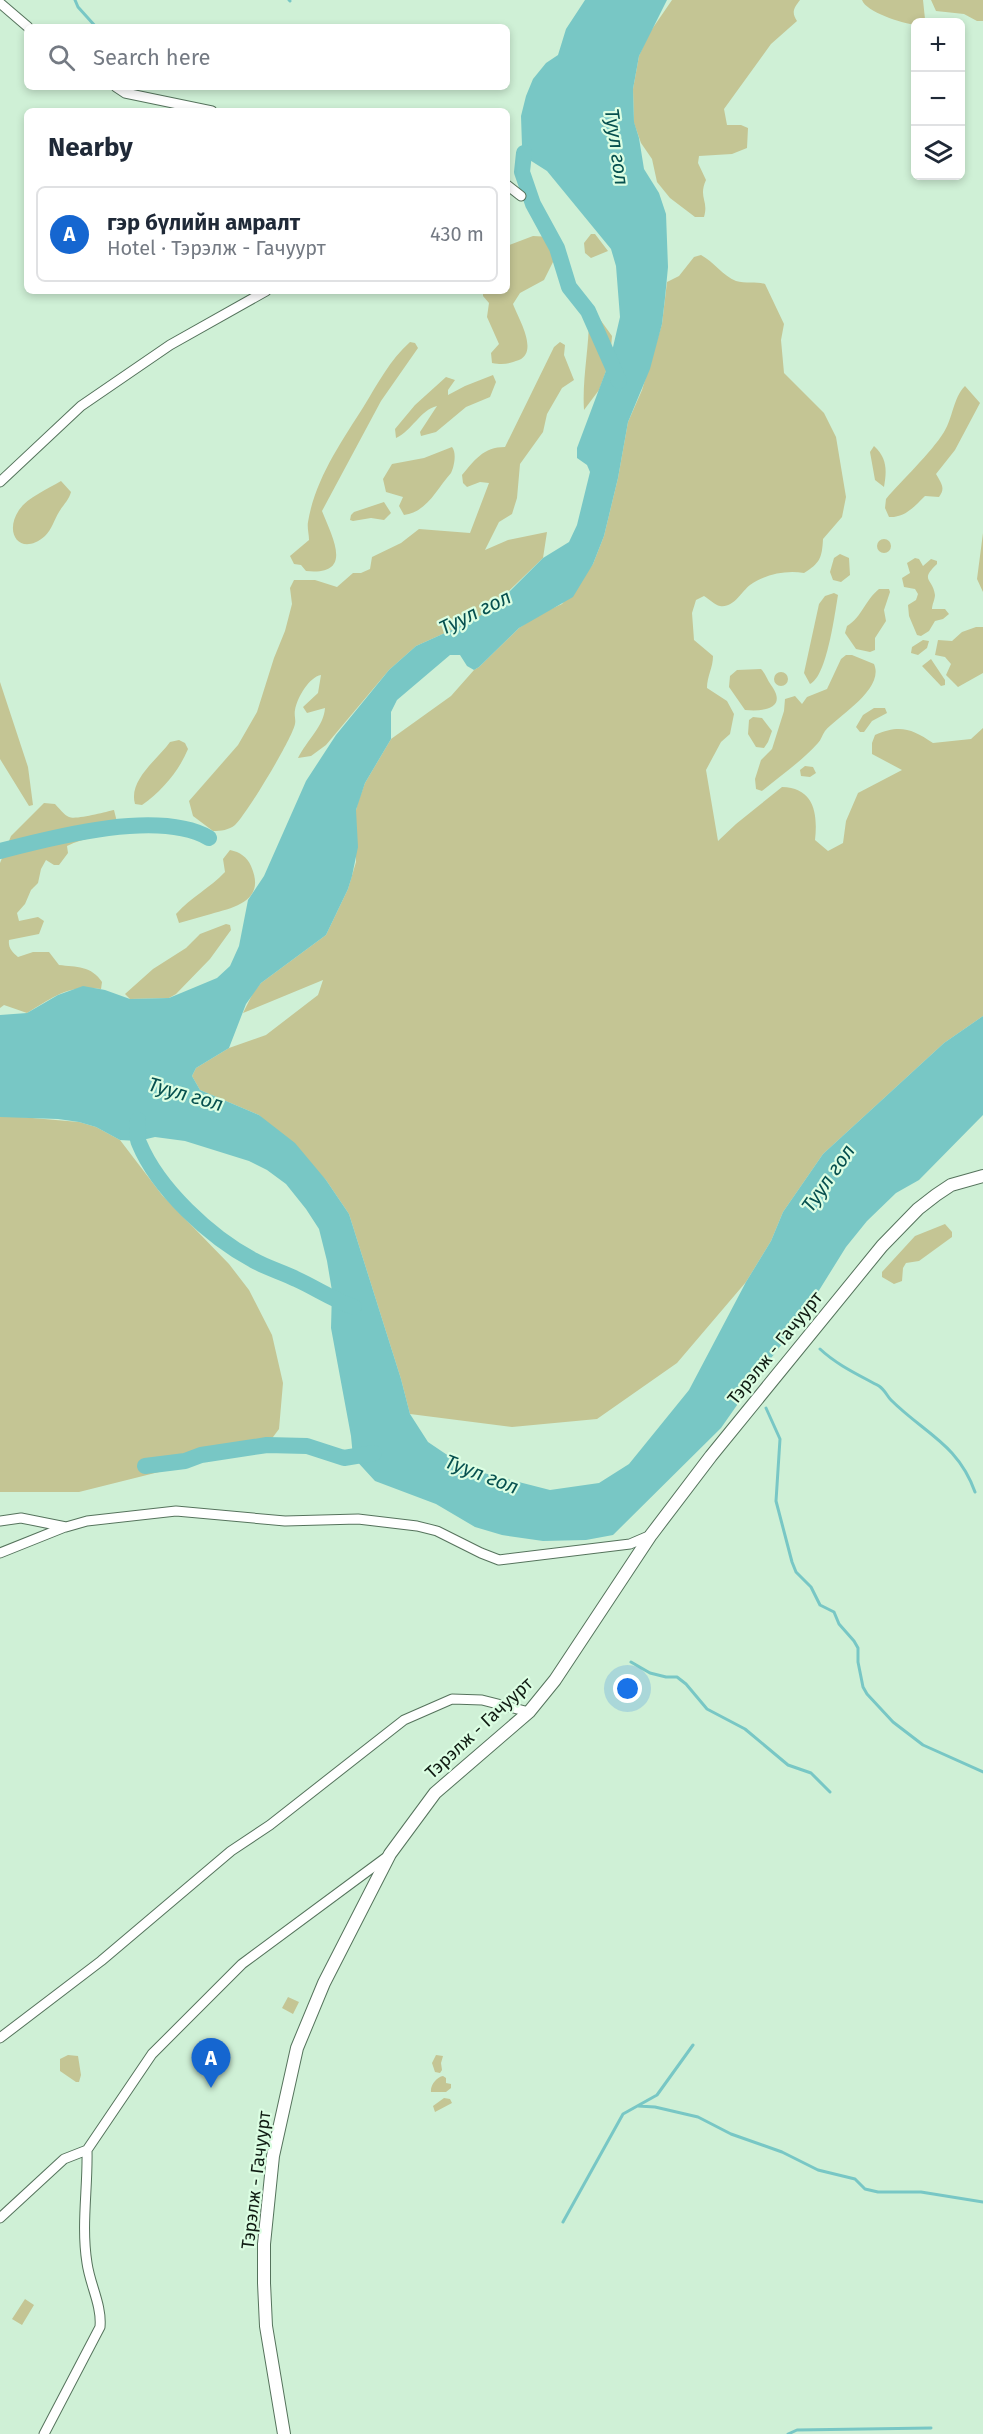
<!DOCTYPE html>
<html lang="en">
<head>
<meta charset="utf-8">
<style>
  :root { --surface:#fff; --page:#f6f6f7; --text:#1f2937; --muted:#747a83; --line:#e0e1e3; --accent:#1566d0 }
  body { margin:0; font-family:"Fira Sans",sans-serif; background:var(--page); color:var(--text) }
  .controls { position:absolute; right:18px; top:18px; display:grid; overflow:hidden; border-radius:9px; box-shadow:0 3px 9px #0003 }
  .controls button { width:54px; height:54px; display:grid; place-items:center; padding:0; border:0; border-bottom:2px solid var(--line); background:var(--surface); color:var(--text); font:30px sans-serif }
  .you { position:absolute; left:628px; top:1689px; width:21px; height:21px; margin:-15px; border:4px solid #fff; border-radius:50%; background:#1a73e8; box-shadow:0 0 0 9px #1a73e833 }
  .badge { display:grid; place-items:center; width:39px; height:39px; border-radius:50%; background:var(--accent); color:#fff; font-size:20px; font-weight:700 }
  .pin { position:absolute; translate:-50% -50px; filter:drop-shadow(0 2px 3px #0008) }
  .pin::after { content:''; position:absolute; top:32px; width:21px; height:18px; background:inherit; clip-path:polygon(0 0,100% 0,50% 100%) }
  .list { margin:0; padding:0; list-style:none }
  h2 { display:flex; justify-content:space-between; align-items:center; height:78px; margin:0; padding:0 24px; font-size:26px }
  h2 small { font-size:20px; font-weight:400; color:var(--muted) }
  .list li { display:grid; grid-template-columns:39px 1fr auto; gap:18px; align-items:center; box-sizing:border-box; height:96px; margin:0 12px 12px; padding:0 12px; border:2px solid var(--line); border-radius:9px }
  .list b { display:block; font-size:22px; white-space:nowrap }
  .list p { margin:0; font-size:20px; white-space:nowrap; color:var(--muted) }
  .list em { font-size:20px; font-style:normal; color:var(--muted) }
  .icon { flex:none; width:33px; height:33px; fill:none; stroke:currentColor; stroke-width:2; stroke-linecap:round; stroke-linejoin:round }
  .map { position:relative; flex:none; width:983px; height:2434px; overflow:hidden }
  .search { position:absolute; background:var(--surface); box-shadow:0 3px 9px #0003; left:24px; top:24px; width:486px; height:66px; display:flex; align-items:center; gap:15px; box-sizing:border-box; padding:0 21px; border-radius:9px; color:var(--muted); font-size:22px }
  .panel { position:absolute; background:var(--surface); box-shadow:0 3px 9px #0003; left:24px; top:108px; width:486px; height:186px; border-radius:9px }
  .map>svg:first-child { display:block }
</style>
</head>
<body>
<div class="map">
<svg width="983" height="2434" viewBox="0 0 983 2434">
  <rect width="100%" height="100%" fill="#cff0d6"/>
  <path fill="#c4c594" d="M672 0H800C794 8 791 12 797 21L771 44 724 109 727 125H741L748 128 747 148 732 154 699 156 698 163 706 180C698 198 709 200 704 217H695L670 198 657 182 652 159 641 143 634 123 633 89 639 56 648 35Z
    M862 0H923L925 19 921 22H916L915 25C902 23 866 12 862 0Z
    M931 0H983V21H977L964 14 936 11Z
    M591 234H595L608 251 591 258 585 253 584 243Z
    M533 236 551 237 557 254 544 280 520 293 513 304C518 318 539 351 519 360 508 364 503 365 492 363L491 353 499 344 487 317 489 303 483 296V291H507V246Z
    M701 255C714 262 723 276 736 281 745 284 756 281 765 284L784 324 781 340 784 373 824 413 836 437 846 497 842 517 823 539C822 558 820 563 804 573 786 570 766 574 750 585 741 592 734 608 720 606 715 605 709 599 704 596L696 600 692 613 694 640 713 656C713 668 707 676 707 688L727 701 734 714 730 734 721 742 706 770 718 841 736 824 782 787C814 788 818 813 815 840L828 851 843 843 846 821 858 793 902 770 872 754V743L875 735C900 724 912 729 933 743L971 739 983 728V1016L944 1043 823 1154 783 1212 771 1241 746 1282 677 1363 597 1419 512 1427 410 1414 401 1379 349 1214 326 1180 259 1115 200 1090 192 1076 196 1068 229 1048 266 1035 318 995 323 980 243 1013 253 993 261 983 326 935 348 889 356 862V810L358 802 365 783 391 739 451 696 474 670 479 667 519 628 540 614 562 604 593 564 604 536 618 478 628 422 642 390 662 324 667 282 679 276 694 257Z
    M589 318H599L612 336 610 360 599 390 584 410C582 379 589 349 589 318Z
    M410 342 415 343 418 348 381 401 322 511C332 537 355 576 306 571L301 565 294 564 290 556 309 540C309 534 307 528 308 522 315 479 342 441 364 406 378 383 390 360 410 342Z
    M560 342 565 345 564 355 574 380 562 388 547 414 543 432 520 464 517 498 512 514 499 522 485 550 508 540 547 532 543 558 488 611 476 619 416 646 389 670 326 745 311 756 298 758C307 740 324 726 325 708L307 713 303 707 318 693 321 675C309 677 297 698 295 710 294 715 296 720 295 724 292 739 246 815 235 825 229 830 221 831 213 831L193 816 189 801 238 745 257 712 274 658 285 631 292 604 290 588 294 580H315L337 587 353 573H361L370 569 372 557 401 543 419 529 470 533 489 483 480 482 467 487 463 483 462 475C475 460 483 447 505 447L554 347Z
    M493 375 496 382 490 397 466 407 436 432 421 436 420 432 437 406C420 410 412 431 396 438L395 429 415 405 446 377 455 380 448 390V395L465 386Z
    M965 386 980 403 955 450 936 474C941 483 946 488 939 497L925 496C915 506 905 518 889 517L885 508 886 499C902 480 931 453 944 432 953 418 953 398 965 386Z
    M874 446C887 458 887 470 884 487L875 480 870 452Z
    M452 447C457 453 454 467 451 473 436 490 427 512 404 515L399 506 403 497 386 492 383 479 392 464 424 458Z
    M61 481 71 492C69 500 63 505 59 512 54 520 52 529 45 536 21 557 3 534 19 510 28 497 48 489 61 481Z
    M384 502 391 513 384 520 371 518 353 521 350 520 351 515 354 512Z
    M983 533V592L977 579Z
    M877 546a7 7 0 1 1 14 0a7 7 0 1 1-14 0Z
    M840 554 849 558 850 575 841 582 833 580 830 572 834 558Z
    M915 558 919 559 923 566 931 559 937 561V564C919 581 933 578 935 595 935 599 932 605 932 609H945L949 614 943 619 935 621 929 631 921 636 917 635 909 616 908 605 916 600 918 594 915 589 904 587 902 578 910 573 907 563Z
    M879 589H889L890 592 884 610 886 621 875 638V650L870 652 856 649 845 633 847 626C862 617 865 600 879 589Z
    M834 593 838 595C835 612 827 677 810 684L804 673 819 604 825 596Z
    M976 627H983V673L958 687 946 675 951 664 945 657 935 655 938 640 952 641 962 632Z
    M923 640 929 641 927 648 918 655 911 653 912 647Z
    M846 655H852L874 664C885 689 838 716 825 731 822 735 821 740 818 743 802 761 780 776 762 791L756 789 755 779 761 760 772 749 784 711 785 699 795 696 802 704 807 697 827 689 841 659Z
    M931 659 945 680V685L941 686 922 666Z
    M761 669C766 674 767 680 771 685 788 708 764 712 745 710L729 687 730 676 737 670Z
    M774 679a7 7 0 1 1 14 0a7 7 0 1 1-14 0Z
    M0 682 28 767 33 805 29 806 0 759Z
    M874 708H885L887 713 872 721 864 732H860L856 727 863 715Z
    M753 717 762 718 772 731 768 742 764 748 756 747 748 734 749 720Z
    M179 740 185 743 188 749C179 771 162 791 142 805L135 804C128 780 158 759 170 742Z
    M805 766 813 767 816 773 810 777 801 776 800 770Z
    M44 803 55 804C59 808 64 815 69 817 76 820 105 812 114 810L118 826C101 838 85 837 67 846L68 853 59 865H54L46 860 41 869 38 883 31 890 25 904 17 913 19 921 38 917 44 921 39 934 9 940C8 948 12 952 18 957L33 952H49L59 965C76 967 92 966 102 982L101 989C69 984 53 997 27 1013L4 1005 0 1008V863L11 836Z
    M230 850C240 852 247 857 251 866 266 900 237 907 211 914 200 917 190 920 179 923L176 914C191 897 210 888 225 872L223 859Z
    M226 924 230 925 231 930 210 959 176 994 169 998 130 999 125 994 153 969 186 948 200 934Z
    M9 1116 79 1122 96 1127 120 1140 162 1195 229 1264 249 1290 272 1335 283 1383 279 1429 267 1445 79 1492H0V1117Z
    M945 1224 952 1232V1237L919 1261 906 1263 903 1268 902 1281 894 1284 882 1277V1272L915 1236Z
    M288 1997 299 2002 293 2014 282 2008Z
    M68 2055 78 2056 81 2075 79 2082H76L60 2071V2059Z
    M436 2055 443 2056 441 2063 442 2070 440 2073 435 2072 432 2063Z
    M443 2076 446 2078V2083L451 2084V2088L446 2092H431C430 2085 437 2077 443 2076Z
    M444 2098 450 2099 452 2103 435 2112 433 2106Z
    M25 2299 34 2305 22 2325 12 2319Z"/>
  <path fill="#78c7c5" d="M585 0H667L639 56 633 89 634 122 639 138 644 169 659 193 666 214 668 267 665 298 662 324 650 369 628 422 618 478 604 536 593 564 573 597 519 628 479 667 474 670 467 666 460 655H450L397 700 391 712V739L365 783 356 810 358 847 352 876 348 889 326 935 261 983 246 1004 229 1048 196 1068 192 1076 200 1090 259 1115 295 1143 326 1180 349 1214 401 1379 410 1414 428 1442 468 1469 550 1490 599 1483 629 1464 689 1390 746 1282 771 1241 783 1212 823 1154 944 1043 983 1016V1115L919 1180 896 1193 867 1221 846 1247 800 1321 758 1375 721 1428 613 1535 586 1540 543 1541 502 1535 475 1527 436 1504 375 1481 353 1457 351 1436 331 1328 332 1291 327 1261 319 1229 306 1209 286 1184 267 1170 249 1161 185 1141 155 1137 138 1141 120 1140 96 1127 79 1122 58 1119 0 1117V1015L27 1013 58 995 83 986 105 990 130 999 169 998 217 978 230 966 239 946 248 900 264 876 306 781 336 735 389 670 416 646 476 619 500 601 543 558 569 542 577 525 590 472 587 465 577 458V448L610 360 620 317 616 266 611 249 547 171 525 157 522 146 521 116 526 96 533 79 546 63 558 55 566 29Z"/>
  <g fill="none" stroke-linecap="round" stroke-linejoin="round">
    <path stroke="#78c7c5" stroke-width="3" d="M75 0 78 7 96 27
      M289 0 290 1
      M820 1349C837 1365 859 1375 879 1386 885 1390 887 1396 891 1400 924 1433 958 1444 975 1492
      M766 1408 780 1439 776 1501 792 1562 796 1572 811 1587 820 1605 834 1612 839 1624 854 1641 858 1648V1662L863 1687 867 1694 893 1722 923 1745 983 1772
      M631 1662 650 1673 666 1677H677L686 1684 707 1709 745 1729 788 1765 811 1773 830 1792
      M638 2106 655 2107 698 2117 731 2134 782 2152 818 2170 855 2179 865 2189 878 2192H921L983 2202
      M563 2222 623 2114 657 2095 693 2045
      M788 2434 797 2430 931 2428"/>
    <path stroke="#78c7c5" stroke-width="16" d="M524 153 522 172 533 204 557 248 569 287 588 311 619 381
      M0 851C54 837 159 809 209 838
      M138 1120C138 1127 136 1137 139 1143 158 1189 210 1237 253 1260 267 1268 282 1272 296 1279 316 1288 333 1300 354 1307
      M145 1466 185 1461 201 1455 267 1445 307 1446 344 1458 374 1453"/>
    <defs>
      <path id="minor" d="M0 3 28 27
        M116 87 125 93 212 111
        M507 185 521 196
        M0 482 81 406 170 345 266 291
        M0 1521 21 1518 66 1527 87 1521 176 1511 285 1521 358 1519 417 1526 437 1531 481 1553 499 1560 630 1544 651 1535
        M0 1553 65 1527
        M0 2038 101 1961 231 1851 270 1825 404 1720 452 1699 482 1700 529 1712
        M0 2218 64 2159 87 2150 152 2054 242 1964 388 1856
        M44 2434 100 2327C102 2305 90 2285 87 2263 81 2225 88 2188 87 2150"/>
      <path id="secondary" d="M284 2434 266 2326 264 2283V2244L273 2156 297 2048 324 1983 390 1854 435 1793 529 1712 555 1680 651 1535 711 1456 882 1246 918 1209 936 1195 951 1185 983 1176"/>
    </defs>
    <use href="#minor" stroke="#55735c" stroke-width="11"/>
    <use href="#secondary" stroke="#55735c" stroke-width="14"/>
    <use href="#minor" stroke="#fff" stroke-width="9"/>
    <use href="#secondary" stroke="#fff" stroke-width="12"/>
  </g>
  <g text-anchor="middle" stroke-width="4.5" stroke-linejoin="round" paint-order="stroke">
    <g font-size="18" fill="#101c13" stroke="#dcfee3">
      <text transform="translate(775 1348) rotate(-51)" y="6">Тэрэлж - Гачуурт</text>
      <text transform="translate(479 1728) rotate(-43)" y="6">Тэрэлж - Гачуурт</text>
      <text transform="translate(256 2180) rotate(-83)" y="6">Тэрэлж - Гачуурт</text>
    </g>
    <g font-size="20" font-style="italic" fill="#06504f" stroke="#dcfee3">
      <text transform="translate(617 147) rotate(82)" y="7">Туул гол</text>
      <text transform="translate(475 612) rotate(-26)" y="7">Туул гол</text>
      <text transform="translate(186 1094) rotate(16)" y="7">Туул гол</text>
      <text transform="translate(828 1178) rotate(-55)" y="7">Туул гол</text>
      <text transform="translate(482 1474) rotate(21)" y="7">Туул гол</text>
    </g>
  </g>
</svg>
<div class="controls">
<button>+</button>
<button>−</button>
<button><svg class="icon" aria-label="layers" viewBox="0 0 24 24"><path d="M12 4l9 5-9 5-9-5zM3 14l9 5 9-5"/></svg></button>
</div>
<div class="you"></div>
<div class="pin badge" style="left:211px;top:2088px">A</div>
<div class="search"><svg class="icon" aria-label="search" viewBox="0 0 24 24"><circle cx="10" cy="10" r="6"/><path d="M15 15l6 6"/></svg>Search here</div>
<section class="panel">
<h2>Nearby<small></small></h2>
<ul class="list">
<li><span class="badge">A</span><div><b>гэр бүлийн амралт</b><p>Hotel · Тэрэлж - Гачуурт</p></div><em>430 m</em></li>
</ul>
</section>
</div>
</body>
</html>
